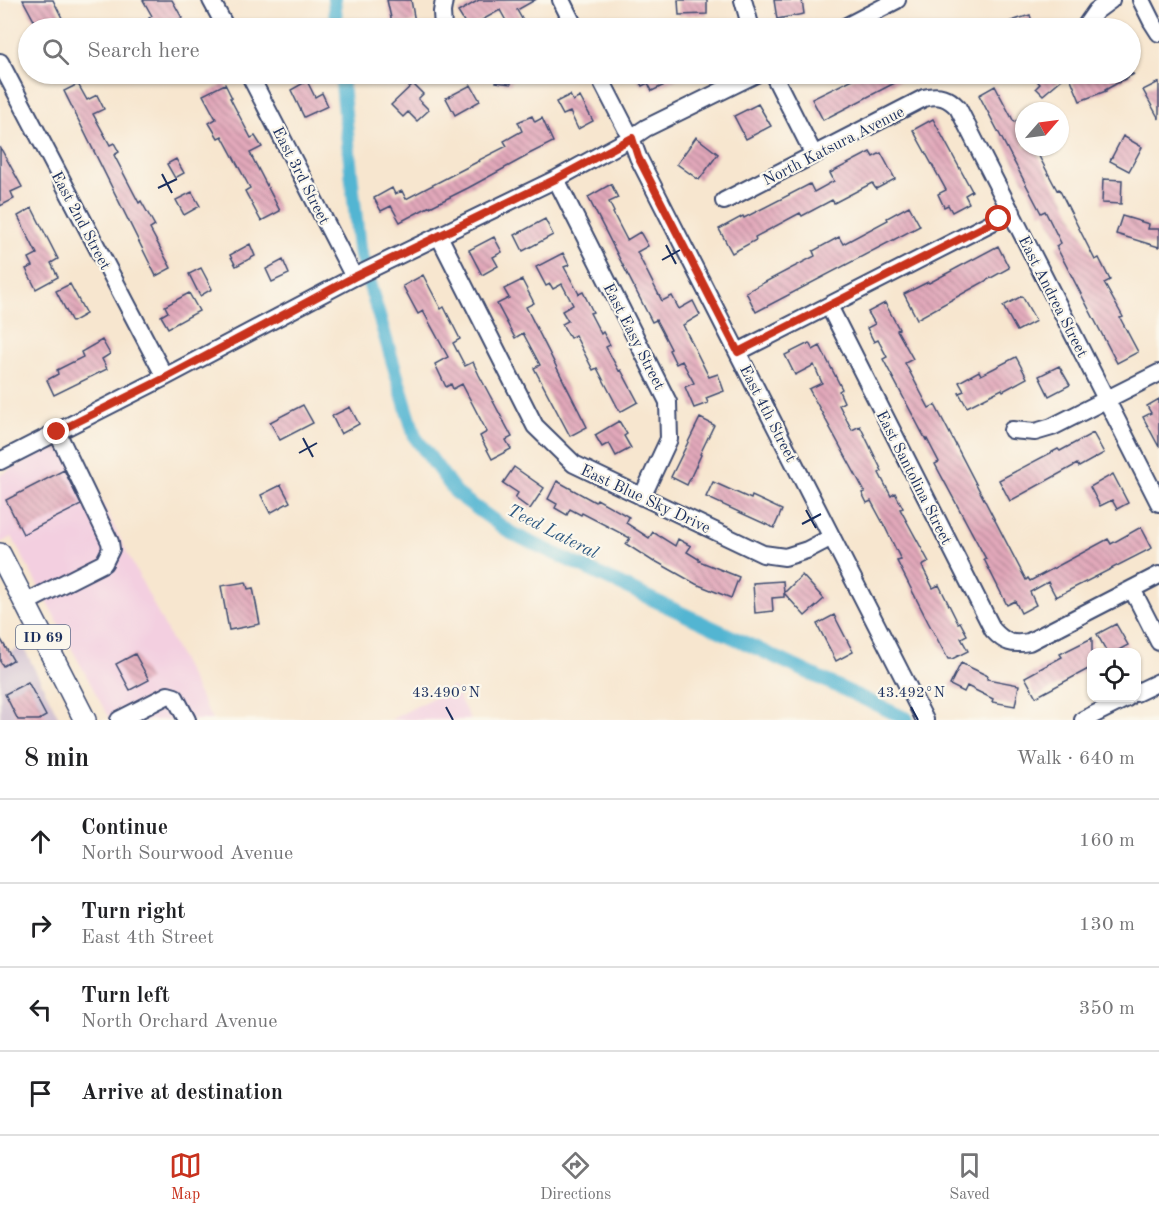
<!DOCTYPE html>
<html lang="en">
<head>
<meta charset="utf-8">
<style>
  :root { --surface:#fff; --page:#f2f2f2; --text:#202124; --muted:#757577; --line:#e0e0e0; --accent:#c8321e }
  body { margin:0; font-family:"Old Standard TT",serif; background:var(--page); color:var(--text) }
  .controls { position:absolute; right:18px; bottom:18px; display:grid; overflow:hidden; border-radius:12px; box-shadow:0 2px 4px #0004 }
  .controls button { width:54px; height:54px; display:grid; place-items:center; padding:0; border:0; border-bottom:2px solid var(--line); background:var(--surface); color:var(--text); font:30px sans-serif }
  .compass { position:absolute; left:1015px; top:102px; width:54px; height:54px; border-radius:50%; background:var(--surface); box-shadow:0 2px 4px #0004; rotate:62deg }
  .stop { position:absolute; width:18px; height:18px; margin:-14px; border:4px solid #c8321e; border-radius:50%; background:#fff }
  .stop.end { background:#c8321e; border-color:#fff; box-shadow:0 2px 6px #0008 }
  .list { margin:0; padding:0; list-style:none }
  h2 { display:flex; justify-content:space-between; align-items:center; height:78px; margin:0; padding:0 24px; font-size:26px }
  h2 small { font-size:20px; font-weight:400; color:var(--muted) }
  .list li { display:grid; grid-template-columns:39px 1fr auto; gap:18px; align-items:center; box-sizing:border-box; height:84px; padding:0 24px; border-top:2px solid var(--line) }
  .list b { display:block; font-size:22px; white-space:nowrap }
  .list p { margin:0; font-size:20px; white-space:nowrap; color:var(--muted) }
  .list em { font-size:20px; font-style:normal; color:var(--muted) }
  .icon { flex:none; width:33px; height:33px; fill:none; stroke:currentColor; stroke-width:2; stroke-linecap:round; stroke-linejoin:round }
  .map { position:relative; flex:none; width:1159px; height:720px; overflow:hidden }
  .search { position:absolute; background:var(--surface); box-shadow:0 2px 4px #0004; left:18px; right:18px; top:18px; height:66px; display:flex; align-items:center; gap:15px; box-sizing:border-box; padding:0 21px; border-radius:33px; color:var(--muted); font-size:22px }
  .sheet { height:414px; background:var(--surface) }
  nav { display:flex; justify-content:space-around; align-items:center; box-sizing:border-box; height:84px; border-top:2px solid var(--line); background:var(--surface); font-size:16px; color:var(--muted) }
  nav a { display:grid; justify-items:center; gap:3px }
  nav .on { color:var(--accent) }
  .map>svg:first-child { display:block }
</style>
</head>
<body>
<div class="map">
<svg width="1159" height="720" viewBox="0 0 1159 720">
  <defs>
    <pattern id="building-back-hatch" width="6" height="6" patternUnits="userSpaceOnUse" patternTransform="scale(1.5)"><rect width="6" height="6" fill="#e2a8ba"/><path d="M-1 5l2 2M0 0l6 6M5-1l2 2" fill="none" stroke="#b6899a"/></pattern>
  </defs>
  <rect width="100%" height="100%" fill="#fbf7ec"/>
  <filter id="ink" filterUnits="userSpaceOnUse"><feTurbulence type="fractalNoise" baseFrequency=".0167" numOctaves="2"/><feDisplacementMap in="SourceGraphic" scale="12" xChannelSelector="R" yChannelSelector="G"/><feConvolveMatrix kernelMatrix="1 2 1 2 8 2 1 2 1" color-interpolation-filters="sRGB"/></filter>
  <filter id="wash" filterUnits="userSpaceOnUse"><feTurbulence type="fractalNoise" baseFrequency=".008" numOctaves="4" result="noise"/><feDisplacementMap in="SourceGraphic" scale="24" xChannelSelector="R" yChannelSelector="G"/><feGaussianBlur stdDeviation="1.35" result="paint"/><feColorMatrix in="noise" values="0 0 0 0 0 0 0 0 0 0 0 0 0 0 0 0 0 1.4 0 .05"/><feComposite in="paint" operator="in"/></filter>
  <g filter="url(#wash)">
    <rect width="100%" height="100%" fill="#f7e6cf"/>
    <path fill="#f3cfe0" d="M69 438 212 720H110L12 537 0 543V475Z
      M453 687 471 720H390Z"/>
    <path fill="#cfbdcf" d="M23 646 60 720H0V657Z"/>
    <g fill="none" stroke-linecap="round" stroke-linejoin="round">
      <path stroke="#53b5d2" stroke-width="14" d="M334 0 337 28
        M341 74 359 249 415 437 457 494 511 533 907 719"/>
    </g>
    <g id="blocks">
      <path fill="url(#building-back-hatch)" d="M23 0H53L62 18 55 22 58 28H38Z
        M143 0H172L182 18 172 24 174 28H154L149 18 152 16Z
        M387 0H411L415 22 393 27Z
        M479 0H535L517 10 527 28H510L500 10 468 28 458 12Z
        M678 0H707V14L679 15Z
        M774 0H802L804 14 777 19Z
        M1030 15 1034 28H996V26Z
        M497 74H512L511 84 496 82Z
        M635 74H687L652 91 648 83 642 86Z
        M863 74H912L823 120 812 99Z
        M1031 74H1068L1043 95 1036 88 1040 84Z
        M1078 74H1134L1105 90 1106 91 1080 101 1070 77Z
        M307 81 315 97 322 93 328 106 304 117 291 90Z
        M1159 82V119L1143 90Z
        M78 84 87 100 97 95 104 109 93 114 110 145 114 143 119 152 114 155 139 203 141 201 155 226 150 229 171 268 156 276 64 91Z
        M225 84 232 98H230L251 138 255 136 262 147 250 153 280 211 261 221 245 191 250 188 222 136 218 138 209 123 216 119 203 95Z
        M413 84 423 94 418 99 429 110 417 121 408 112 403 117 391 105Z
        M471 85 480 101 455 115 446 98Z
        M995 86 1014 122 1018 120 1024 131V147H1034L1057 190 1059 189 1095 260 1099 258 1110 280 1104 283 1123 317 1120 318 1138 352 1117 363 1056 246 1061 243 1045 211 1041 213 979 95Z
        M570 95 573 101 580 97 593 121 578 129 570 112 563 115 556 102Z
        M758 104 771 126 746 139 734 116Z
        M532 116 535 122 542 118 553 142 527 155V156L468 188 430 207V206L400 222 391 206 381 211 374 198 392 188 395 194 402 191 406 199 479 161 480 162 479 160 507 146 504 141 522 131 518 122Z
        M933 119 972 191 965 195 969 203 952 212 948 205 944 207 938 194 946 190 913 130Z
        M1123 136 1142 147 1129 171 1110 161Z
        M696 137 718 154 699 180 677 164Z
        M0 147 22 187 11 192 14 199 0 206Z
        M870 152 873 157 881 153 895 179 876 189 872 183 834 203 832 200 802 216 800 213 755 237 756 240 732 253 719 229 743 216 744 218 810 184 814 192 834 181 830 173Z
        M176 159 184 173 175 178 167 164Z
        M1103 179 1122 180 1121 204 1102 203Z
        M611 184 618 198 609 202 614 212 613 213 627 240 640 232 648 246 637 252 662 301 672 296 679 309 693 301 700 315 683 325 709 377 718 374 724 391 706 398 708 403 694 408 685 387 694 383 682 361 676 364 669 350 671 349 656 320 652 322 588 197Z
        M192 192 200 206 184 215 176 200Z
        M909 206 920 226 756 312 746 292 815 256 813 251 839 237 843 244 888 220 887 218Z
        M32 208 58 259 51 263 58 277 36 289 26 269 33 266 29 258 37 254 18 216Z
        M1122 216 1149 224 1148 229H1159V247L1116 234Z
        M545 219 553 235 523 251 515 235Z
        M494 237 502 252 493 257 498 266 482 275 469 250Z
        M250 244 255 256 236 266 230 255Z
        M998 246 1009 268 917 319 904 294 928 282 929 283Z
        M563 253 569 265 564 267 579 294 583 292 593 312 590 313 601 334 603 332 610 345 606 347 619 371 621 370 638 402 620 412 597 368 593 370 575 335 570 338 562 324 568 321 562 311 573 305 562 284 553 289 550 284 546 286 536 267Z
        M283 260 289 274 272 282 266 269Z
        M201 268 212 289 200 296 189 274Z
        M423 275 441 309 444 307 460 339 453 343 465 366 473 362 479 375 512 437 506 440 511 449 492 459 480 436 487 432 462 384 453 389 451 384 446 387 435 364 448 357 423 311 418 314 403 286Z
        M522 280 534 303 526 307 587 427 570 436 534 368 540 365 523 333 515 338 497 304 509 298 504 289Z
        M70 284 86 314 72 322 56 291Z
        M189 293 199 311 168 328 161 316 168 312 165 306Z
        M1022 296 1036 321 1017 331 1003 306Z
        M885 303 899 329 897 330 913 359 905 363 929 408 935 405 1026 580 1028 578 1030 581 1108 539 1111 544 1141 527 1152 548 1056 597 1048 582 1030 592 1036 605 1021 613 1015 601 1007 605 984 559H986L935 464 939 462 927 439 926 440 883 359 887 357 878 340 874 342 867 328 875 324 868 312Z
        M102 340 110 354 102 359 107 369 54 395 47 380 58 374 57 370 83 357 81 352Z
        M809 343 813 350 820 346 842 389 839 391 844 402 839 405 852 430 860 426 882 471 879 473 891 496 895 493 903 508 900 509 929 562 922 566 933 588 939 585 958 623 960 622 967 635 961 638 968 651 952 659H948L928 622 897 561 901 560 884 525 871 501 867 503 862 493 865 492 809 389 822 383 814 365 795 375 785 355Z
        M1016 357 1027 378 1003 391 1002 389 967 407 959 393 964 391 959 382 979 371 981 375Z
        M1059 366 1070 385 1049 396 1039 376Z
        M1159 399V447L1143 417 1151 413 1147 406Z
        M303 405 313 423 280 440 270 422Z
        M350 407 359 424 341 434 332 416Z
        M700 418 714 425 700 454 701 455 687 485 671 477Z
        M619 421 627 434 624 436 631 448 616 456 609 443 602 447 595 435Z
        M1093 433 1104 453 1079 467 1077 464 1010 501 999 480 1058 449 1060 451Z
        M514 467 544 488 530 509 515 498 518 493 503 483Z
        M64 470 81 505 23 534 6 500Z
        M1113 474 1128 503 1117 509 1112 500 1100 506 1090 487Z
        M557 481 595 502 597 499 629 517 626 523 649 538 653 532 675 546 678 539 691 546 687 552 700 560 699 561 739 577 731 598 696 584 655 561 654 562 626 544 630 538 582 513 581 515 570 509 567 515 555 508 557 504 548 499Z
        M713 482 751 499 752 496 782 510 774 528 706 497Z
        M281 485 290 502 270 513 261 495Z
        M802 575 824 599 805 616 784 593V597L772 598 773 611 755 613 753 583 783 581 784 593Z
        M246 582 248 589 253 588 260 624 229 630 221 586Z
        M834 615 853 652 836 661 817 624Z
        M1116 624 1128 645 1115 652H1107L1097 634Z
        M0 638 13 660 3 666 0 661Z
        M1092 638V667L1036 697 1025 677 1062 657 1060 654Z
        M135 654 149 680 130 690 116 664Z
        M961 663 988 676 987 679 1019 685 1015 706 992 702 993 699 967 686 964 692 950 685Z
        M28 682 46 716 39 720H18L5 694Z"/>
    </g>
  </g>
  <g filter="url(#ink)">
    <use href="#blocks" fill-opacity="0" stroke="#3c4a6f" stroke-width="1.5"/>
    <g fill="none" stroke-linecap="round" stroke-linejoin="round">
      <defs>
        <path id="minor" d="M211 0 226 28
          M561 0 575 28
          M743 0 751 28
          M1141 0 1152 22 1159 33
          M443 28 442 12 444 0
          M843 28 897 0
          M1084 28 1096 11 1111 0
          M0 62 165 377
          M249 74 354 277
          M598 74 631 138 638 157 925 720
          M773 74 814 155
          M556 179 668 402 669 439 642 497
          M724 201 924 98C939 94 948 97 958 108L1159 503
          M439 236 535 426 574 464 763 554 785 557 807 550 832 537
          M829 306 993 630C1005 643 1012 645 1029 642L1159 575
          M738 352 1012 212
          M1012 430 1035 432 1052 427 1159 373
          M0 461 165 377 354 277 556 179 631 138 646 128 756 74
          M1132 589 1159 642
          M25 603 104 563 111 549 110 542 57 432
          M1136 693 1159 682
          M119 720 168 695 175 697 187 720
          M1083 720 1127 698"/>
        <path id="major" d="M0 554 85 720"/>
      </defs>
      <use href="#minor" stroke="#3c4a6f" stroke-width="20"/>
      <use href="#major" stroke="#3c4a6f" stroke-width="24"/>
      <use href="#minor" stroke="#fff" stroke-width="16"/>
      <use href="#major" stroke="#fff" stroke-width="21"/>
    </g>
  </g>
  <g fill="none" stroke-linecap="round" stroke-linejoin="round" filter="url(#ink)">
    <path stroke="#c8321e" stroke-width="8" d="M57 432 165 378 354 277 556 179 632 138 638 157 738 352 999 219"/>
  </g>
  <path fill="none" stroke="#1b2f5e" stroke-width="2" d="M162 174 172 193M158 188 177 179M666 245 676 264M662 260 680 250M303 438 313 457M299 453 317 443M806 510 816 528M802 524 821 514M446 707 453 720M911 707 918 720"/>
  <g text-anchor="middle" stroke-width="4.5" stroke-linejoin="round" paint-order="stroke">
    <rect fill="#fbf7ec" stroke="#5e6b89" stroke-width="1.5" x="16" y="625" width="54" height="24" rx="4.5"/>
    <g font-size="15" font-weight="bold" fill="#1b2f5e">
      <text x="43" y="642">ID 69</text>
    </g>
    <g font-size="16" fill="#1b2f5e" stroke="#fbf7ec">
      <text transform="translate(833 145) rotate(-27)" y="6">North Katsura Avenue</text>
      <text transform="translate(302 175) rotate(63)" y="6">East 3rd Street</text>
      <text transform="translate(82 220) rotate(62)" y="6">East 2nd Street</text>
      <text transform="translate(1054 296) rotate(63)" y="6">East Andrea Street</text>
      <text transform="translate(635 336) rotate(63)" y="6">East Easy Street</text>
      <text transform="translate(769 413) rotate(63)" y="6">East 4th Street</text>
      <text transform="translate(915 477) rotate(63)" y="6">East Santolina Street</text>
      <text transform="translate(646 498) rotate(25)" y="6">East Blue Sky Drive</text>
    </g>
    <g font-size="18" font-style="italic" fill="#2c5781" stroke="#fbf7ec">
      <text transform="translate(553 531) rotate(27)" y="6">Teed Lateral</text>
    </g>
  </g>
  <g font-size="15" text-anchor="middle" fill="#1b2f5e" stroke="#fbf7ec" stroke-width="4.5" stroke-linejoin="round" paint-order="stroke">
    <text x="446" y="697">43.490°N</text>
    <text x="911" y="697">43.492°N</text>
  </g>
</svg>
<div class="controls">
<button><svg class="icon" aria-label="locate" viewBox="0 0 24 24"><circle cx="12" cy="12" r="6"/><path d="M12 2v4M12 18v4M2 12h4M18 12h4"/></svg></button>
</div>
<svg class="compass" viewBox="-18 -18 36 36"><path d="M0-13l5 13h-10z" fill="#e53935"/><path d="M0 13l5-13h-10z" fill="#757577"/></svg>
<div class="stop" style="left:999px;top:219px"></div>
<div class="stop end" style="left:57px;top:432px"></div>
<div class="search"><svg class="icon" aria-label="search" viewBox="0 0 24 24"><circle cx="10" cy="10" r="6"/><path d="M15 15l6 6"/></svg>Search here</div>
</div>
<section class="sheet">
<h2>8 min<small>Walk · 640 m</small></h2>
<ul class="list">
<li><svg class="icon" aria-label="ahead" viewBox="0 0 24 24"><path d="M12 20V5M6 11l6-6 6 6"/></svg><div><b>Continue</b><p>North Sourwood Avenue</p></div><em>160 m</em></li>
<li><svg class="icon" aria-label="right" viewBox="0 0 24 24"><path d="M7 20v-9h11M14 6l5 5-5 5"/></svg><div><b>Turn right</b><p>East 4th Street</p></div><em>130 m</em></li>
<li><svg class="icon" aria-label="left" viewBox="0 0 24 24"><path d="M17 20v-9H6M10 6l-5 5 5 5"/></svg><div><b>Turn left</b><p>North Orchard Avenue</p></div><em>350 m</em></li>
<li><svg class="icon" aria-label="arrive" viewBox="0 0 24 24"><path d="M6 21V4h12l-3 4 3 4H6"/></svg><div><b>Arrive at destination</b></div></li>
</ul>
</section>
<nav>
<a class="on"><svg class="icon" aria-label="map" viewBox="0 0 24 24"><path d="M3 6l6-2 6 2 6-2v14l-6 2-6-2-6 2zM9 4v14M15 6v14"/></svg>Map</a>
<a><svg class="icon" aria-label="directions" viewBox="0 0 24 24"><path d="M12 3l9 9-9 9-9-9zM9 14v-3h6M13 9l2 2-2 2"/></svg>Directions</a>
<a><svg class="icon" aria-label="saved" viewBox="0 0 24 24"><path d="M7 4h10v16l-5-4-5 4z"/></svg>Saved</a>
</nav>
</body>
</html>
